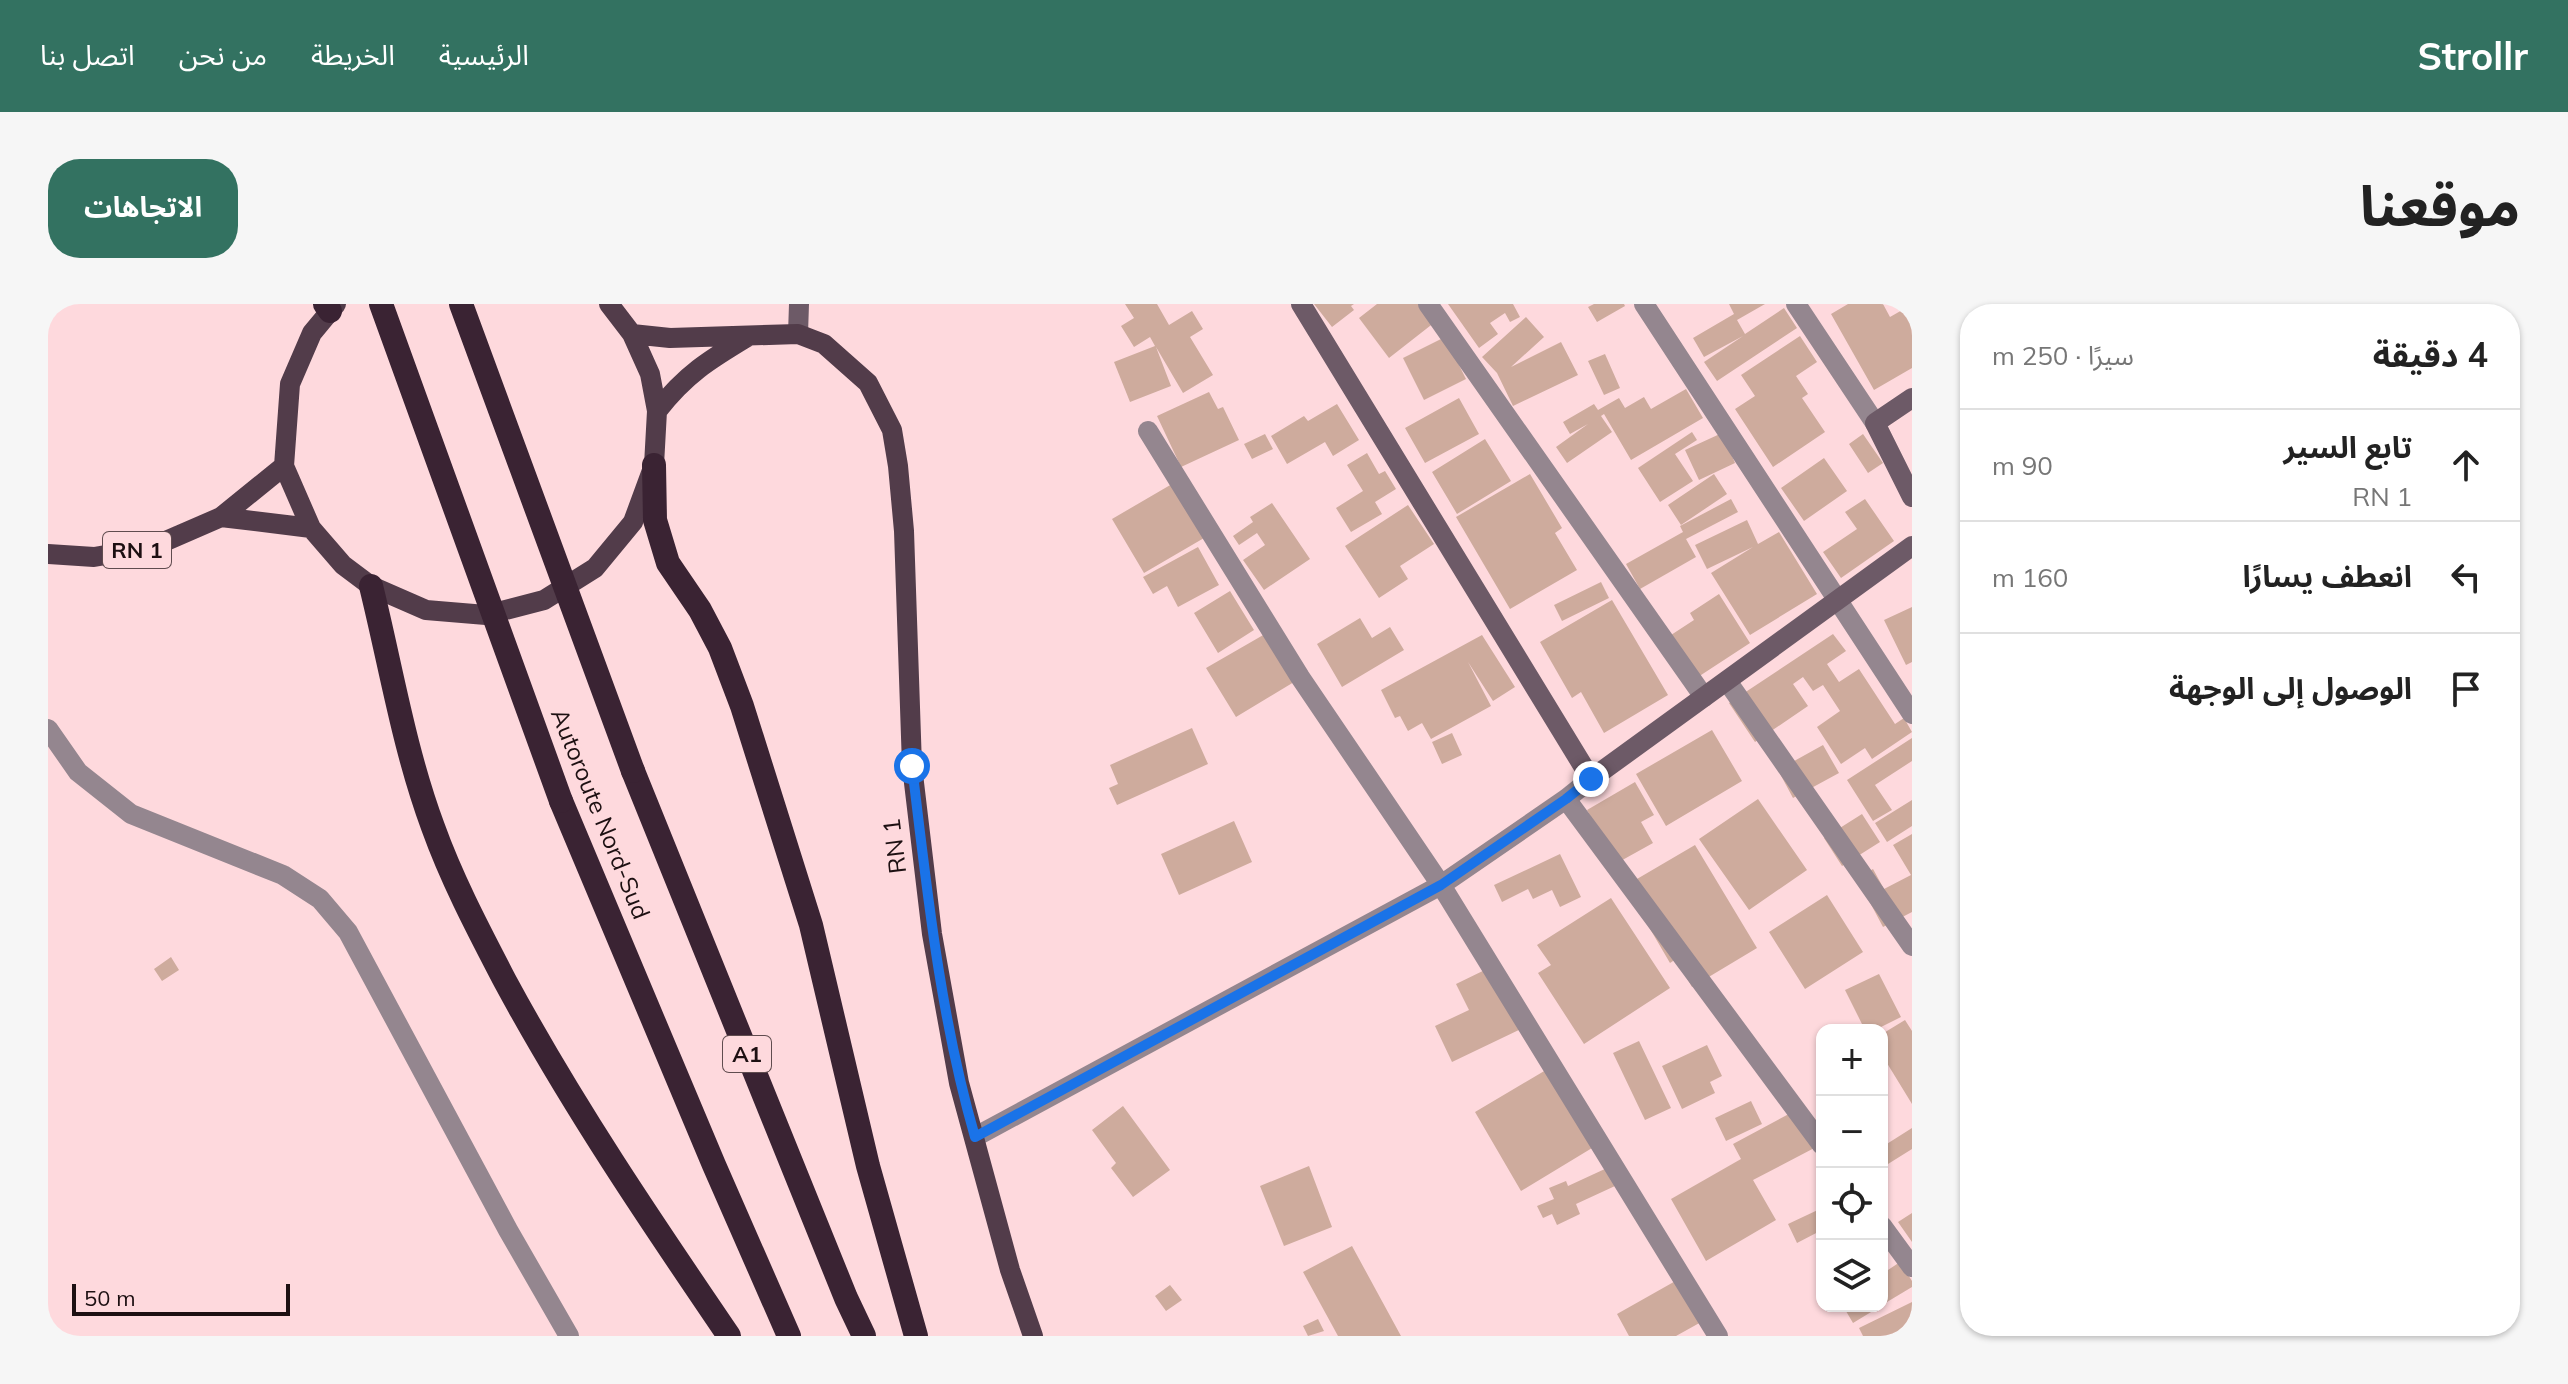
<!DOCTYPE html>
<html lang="ar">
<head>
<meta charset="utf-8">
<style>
  :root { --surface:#fff; --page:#f6f6f6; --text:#222; --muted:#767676; --line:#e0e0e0; --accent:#337261 }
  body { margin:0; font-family:Mulish,"Noto Sans Arabic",sans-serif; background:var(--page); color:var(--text); direction:rtl }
  .controls { position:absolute; right:24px; bottom:24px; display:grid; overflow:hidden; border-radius:16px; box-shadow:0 2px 6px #0004 }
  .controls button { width:72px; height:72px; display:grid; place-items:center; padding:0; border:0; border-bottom:2px solid var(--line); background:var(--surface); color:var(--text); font:40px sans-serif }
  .scale { position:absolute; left:24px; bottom:20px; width:218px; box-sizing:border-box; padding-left:8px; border:4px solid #1d1012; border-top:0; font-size:22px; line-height:28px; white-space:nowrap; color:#1d1012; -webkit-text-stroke:6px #fed9dd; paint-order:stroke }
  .stop { position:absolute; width:24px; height:24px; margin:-18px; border:6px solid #1a73e8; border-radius:50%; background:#fff }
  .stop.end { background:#1a73e8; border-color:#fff; box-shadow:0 2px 8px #0008 }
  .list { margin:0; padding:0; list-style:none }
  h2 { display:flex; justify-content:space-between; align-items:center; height:104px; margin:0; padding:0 32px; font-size:34px }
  h2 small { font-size:26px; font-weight:400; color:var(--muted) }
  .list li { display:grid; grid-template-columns:52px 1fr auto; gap:24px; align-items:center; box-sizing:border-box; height:112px; padding:0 32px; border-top:2px solid var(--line) }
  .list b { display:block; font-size:30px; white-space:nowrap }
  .list p { margin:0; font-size:26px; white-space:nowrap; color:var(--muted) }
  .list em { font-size:26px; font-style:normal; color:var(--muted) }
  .icon { flex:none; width:44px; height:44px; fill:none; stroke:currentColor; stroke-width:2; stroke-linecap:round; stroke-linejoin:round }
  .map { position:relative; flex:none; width:1864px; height:1032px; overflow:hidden; direction:ltr; border-radius:32px }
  header { display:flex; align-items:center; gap:48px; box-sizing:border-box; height:112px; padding:0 40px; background:var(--accent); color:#fff }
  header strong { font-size:38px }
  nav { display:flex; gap:44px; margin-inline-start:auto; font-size:28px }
  .intro { display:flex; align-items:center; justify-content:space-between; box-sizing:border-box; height:192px; padding:0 48px }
  h1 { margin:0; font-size:56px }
  .button { padding:20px 36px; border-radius:32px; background:var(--accent); color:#fff; font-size:28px; font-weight:700 }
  main { display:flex; gap:48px; padding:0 48px }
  aside { flex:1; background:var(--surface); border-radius:32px; box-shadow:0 2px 6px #0004 }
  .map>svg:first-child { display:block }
</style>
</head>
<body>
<header>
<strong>Strollr</strong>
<nav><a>الرئيسية</a><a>الخريطة</a><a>من نحن</a><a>اتصل بنا</a></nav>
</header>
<div class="intro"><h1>موقعنا</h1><a class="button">الاتجاهات</a></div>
<main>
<aside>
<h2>4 دقيقة<small>سيرًا · 250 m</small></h2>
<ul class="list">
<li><svg class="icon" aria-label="ahead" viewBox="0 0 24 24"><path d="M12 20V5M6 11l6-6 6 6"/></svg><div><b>تابع السير</b><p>RN 1</p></div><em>90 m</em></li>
<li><svg class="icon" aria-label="left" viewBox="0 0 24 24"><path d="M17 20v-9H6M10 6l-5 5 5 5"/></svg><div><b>انعطف يسارًا</b></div><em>160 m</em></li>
<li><svg class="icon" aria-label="arrive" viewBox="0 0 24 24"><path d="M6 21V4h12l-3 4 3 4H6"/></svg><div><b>الوصول إلى الوجهة</b></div></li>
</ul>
</aside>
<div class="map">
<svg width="1864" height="1032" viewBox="0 0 1864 1032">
  <rect width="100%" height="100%" fill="#fed9dd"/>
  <path fill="#ceab9d" d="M1077 0H1109L1121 21 1144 7 1155 25 1142 33 1165 71 1135 89 1108 43 1123 82 1082 98 1066 58 1107 42 1102 33 1086 43 1073 22 1086 14Z
    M1266 0H1306L1303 2 1306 6 1284 23Z
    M1329 0H1373L1387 18 1341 54 1311 14Z
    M1400 0H1465L1472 13 1462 18 1457 9 1442 19 1450 30 1431 44Z
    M1546 0H1576L1577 2 1549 18 1540 3Z
    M1681 0H1717L1689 16 1697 30 1736 4 1749 24 1669 77 1656 58 1695 32 1656 53 1645 34 1686 10Z
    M1800 0H1835L1842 13 1856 5 1864 20V64L1826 86 1783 10Z
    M1478 13 1496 33 1463 63 1513 38 1530 71 1465 102 1449 69 1434 53Z
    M1752 32 1769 58 1748 72 1760 90 1754 94 1777 128 1725 163 1687 105 1707 92 1693 71Z
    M1397 33 1418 75 1376 96 1355 54Z
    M1557 50 1572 84 1556 91 1540 57Z
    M1638 85 1655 114 1583 156 1556 110 1553 112 1564 128 1519 159 1508 143 1540 120 1522 130 1515 118 1546 100 1550 106 1571 94 1577 104 1596 93 1603 105Z
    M1161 88 1170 105 1175 103 1191 136 1133 163 1109 112Z
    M1411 94 1431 130 1377 159 1357 124Z
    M1289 100 1311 136 1285 152 1277 138 1239 160 1223 132 1256 112 1260 117Z
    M1644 128 1649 136 1627 150 1645 177 1612 198 1590 164Z
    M1674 129 1687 159 1651 176 1637 146Z
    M1217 130 1225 145 1204 155 1196 140Z
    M1815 130 1835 159 1820 169 1801 140Z
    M1437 135 1463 177 1409 210 1384 168Z
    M1319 149 1331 170 1337 167 1348 185 1327 198 1334 210 1303 228 1288 204 1315 187 1299 161Z
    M1776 154 1799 187 1756 217 1733 184Z
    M1482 170 1514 224 1507 229 1529 266 1462 305 1408 213Z
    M1666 170 1679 190 1633 221 1620 201Z
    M1124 180 1156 234 1096 269 1064 215Z
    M1683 195 1690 208 1638 235 1648 253 1592 285 1578 260 1635 228 1632 222Z
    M1817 195 1846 237 1793 274 1775 248 1809 225 1797 208Z
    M1224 199 1262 255 1216 286 1195 256 1217 241 1209 229 1191 241 1185 232 1205 218 1202 213Z
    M1360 201 1386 240 1352 262 1360 275 1331 294 1297 242Z
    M1699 216 1710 240 1731 228 1769 290 1702 331 1663 269 1705 243 1659 265 1647 241Z
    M1150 243 1171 281 1130 303 1119 282 1105 290 1095 273Z
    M1553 278 1561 294 1514 317 1506 301Z
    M1182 287 1206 326 1170 349 1146 309Z
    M1671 290 1702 339 1650 373 1623 331 1646 316 1642 309Z
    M1564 296 1620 391 1556 429 1533 388 1524 394 1492 338Z
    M1864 303V358L1858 361 1836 316Z
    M1312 314 1324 334 1342 323 1356 346 1294 383 1269 340Z
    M1217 330 1246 378 1188 413 1158 364Z
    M1785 330 1798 347 1779 360 1791 378 1811 365 1847 420 1856 414 1864 428 1824 455 1817 444 1793 460 1769 423 1792 407 1775 381 1765 387 1755 373 1745 380 1760 402 1707 438 1681 399Z
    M1434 331 1467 383 1445 397 1420 358 1443 402 1383 435 1374 419 1360 427 1352 412 1347 414 1333 386Z
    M1144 424 1160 460 1069 501 1061 484 1070 480 1062 461Z
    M1664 426 1694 477 1618 522 1588 470Z
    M1404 429 1414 451 1394 460 1384 438Z
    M1864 434V457L1827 481 1844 506 1825 517 1799 476Z
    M1775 441 1791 469 1745 494 1730 466Z
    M1587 478 1606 511 1593 518 1605 539 1569 559 1539 506Z
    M1710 495 1759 566 1701 606 1651 535Z
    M1864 496V522L1839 538 1827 519Z
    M1814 510 1832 538 1794 562 1776 534Z
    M1186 517 1204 558 1131 591 1113 550Z
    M1864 530V608L1835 623 1809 574 1825 565 1836 585 1863 571 1845 541Z
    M1647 541 1709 644 1644 683 1628 655 1622 659 1577 582Z
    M1512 550 1533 593 1512 603 1504 586 1485 595 1480 585 1454 598 1446 581Z
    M1779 591 1815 648 1757 685 1721 628Z
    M1563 594 1622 684 1536 740 1490 669 1503 661 1489 641Z
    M123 653 131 666 114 677 106 665Z
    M1445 662 1475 724 1404 758 1387 722 1421 706 1408 680Z
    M1831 670 1853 713 1827 726H1817L1797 686Z
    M1857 716 1864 727V800L1834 751V730Z
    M1591 737 1623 804 1597 816 1565 749Z
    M1659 741 1674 772 1662 778 1667 789 1634 805 1614 762Z
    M1503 763 1549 841 1473 887 1427 808Z
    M1703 797 1714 820 1678 837 1667 814Z
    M1075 802 1122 866 1085 893 1063 864 1068 859 1044 826Z
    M1752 804 1772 841 1705 876 1728 916 1658 957 1623 895 1693 855 1685 840Z
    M1864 824V845L1840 860 1834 850V843Z
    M1261 862 1284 923 1236 942 1212 882Z
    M1559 864 1567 882 1528 900 1532 910 1509 921 1504 910 1495 914 1489 902 1506 895 1501 884 1518 877 1520 882Z
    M1774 904V926L1749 939 1740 920Z
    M1864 909V938L1850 918Z
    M1304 942 1353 1032H1290L1255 968Z
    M1852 958 1864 977V983L1834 1001V970Z
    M1631 975 1655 1017 1628 1032H1581L1569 1010Z
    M1122 981 1134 996 1118 1007 1107 992Z
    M1864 998V1029L1857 1032H1815L1811 1024Z
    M1795 1002H1833L1805 1019Z
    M1270 1015 1276 1027 1260 1032 1255 1022Z"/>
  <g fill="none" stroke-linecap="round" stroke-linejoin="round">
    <path stroke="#94868f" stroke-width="20" d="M1380 0 1656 393
      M1596 0 1864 410
      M1748 0 1827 119
      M1100 127 1252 373 1393 581 1670 1032
      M1679 377 1864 642
      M0 425 30 468 83 510 235 571 272 595 300 628 460 926 521 1032
      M1518 495 1774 841
      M927 833 1393 581 1518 495 1543 475
      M1834 922 1864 963"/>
    <path stroke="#6d5a67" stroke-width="20" d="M1253 0 1543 475 1864 242
      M750 30 751 0
      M1864 94 1827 119 1864 193"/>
    <path stroke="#523c4a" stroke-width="20" d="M288 0 264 29 242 80 236 162 263 224 295 261 323 282 378 306 438 311 496 296 547 264 585 218 606 161 609 107 602 70 584 30 561 0
      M584 30 622 34 750 30 776 40 820 79 844 126 850 162 856 227 864 462 884 630 911 779 962 966 985 1032
      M609 107C638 70 661 56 701 32
      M173 213 263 224
      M0 250 46 253 104 243 173 213 236 162"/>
    <path stroke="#3a2333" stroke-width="24" d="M277 0 282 7
      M606 161 607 216 620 259 652 306 672 344 694 402 763 621 820 862 868 1032
      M323 282C343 363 356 445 385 523 404 576 431 627 457 677 524 801 602 916 681 1032
      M585 467 798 994 816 1032
      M513 497 666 861 741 1032"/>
    <path stroke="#3a2333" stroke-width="24" d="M333 0 513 497
      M413 0 585 467"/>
  </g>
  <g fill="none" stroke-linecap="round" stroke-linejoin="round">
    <path stroke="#1a73e8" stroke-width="10" d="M864 462C879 586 892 712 927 833L1393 581 1518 495 1543 475"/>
  </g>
  <g text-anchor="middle" stroke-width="7" stroke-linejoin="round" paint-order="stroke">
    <g fill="#fed9dd" stroke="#604c4f" stroke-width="2">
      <rect x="55" y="228" width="68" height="36" rx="6"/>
      <rect x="675" y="732" width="48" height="36" rx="6"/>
    </g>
    <g font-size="22" font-weight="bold" fill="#1d1012">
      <text x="89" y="254">RN 1</text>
      <text x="699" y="758">A1</text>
    </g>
    <g font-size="24" fill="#1d1012" stroke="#fed9dd">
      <text transform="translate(552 510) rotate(68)" y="8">Autoroute Nord-Sud</text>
      <text transform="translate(847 542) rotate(-97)" y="8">RN 1</text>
    </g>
  </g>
</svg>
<div class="controls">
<button>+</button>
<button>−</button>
<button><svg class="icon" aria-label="locate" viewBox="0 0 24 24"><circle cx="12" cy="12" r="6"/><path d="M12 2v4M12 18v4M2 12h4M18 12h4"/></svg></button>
<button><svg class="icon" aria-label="layers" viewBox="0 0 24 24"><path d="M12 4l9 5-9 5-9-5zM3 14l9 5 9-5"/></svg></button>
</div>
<div class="scale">50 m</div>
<div class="stop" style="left:864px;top:462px"></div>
<div class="stop end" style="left:1543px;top:475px"></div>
</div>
</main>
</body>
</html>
